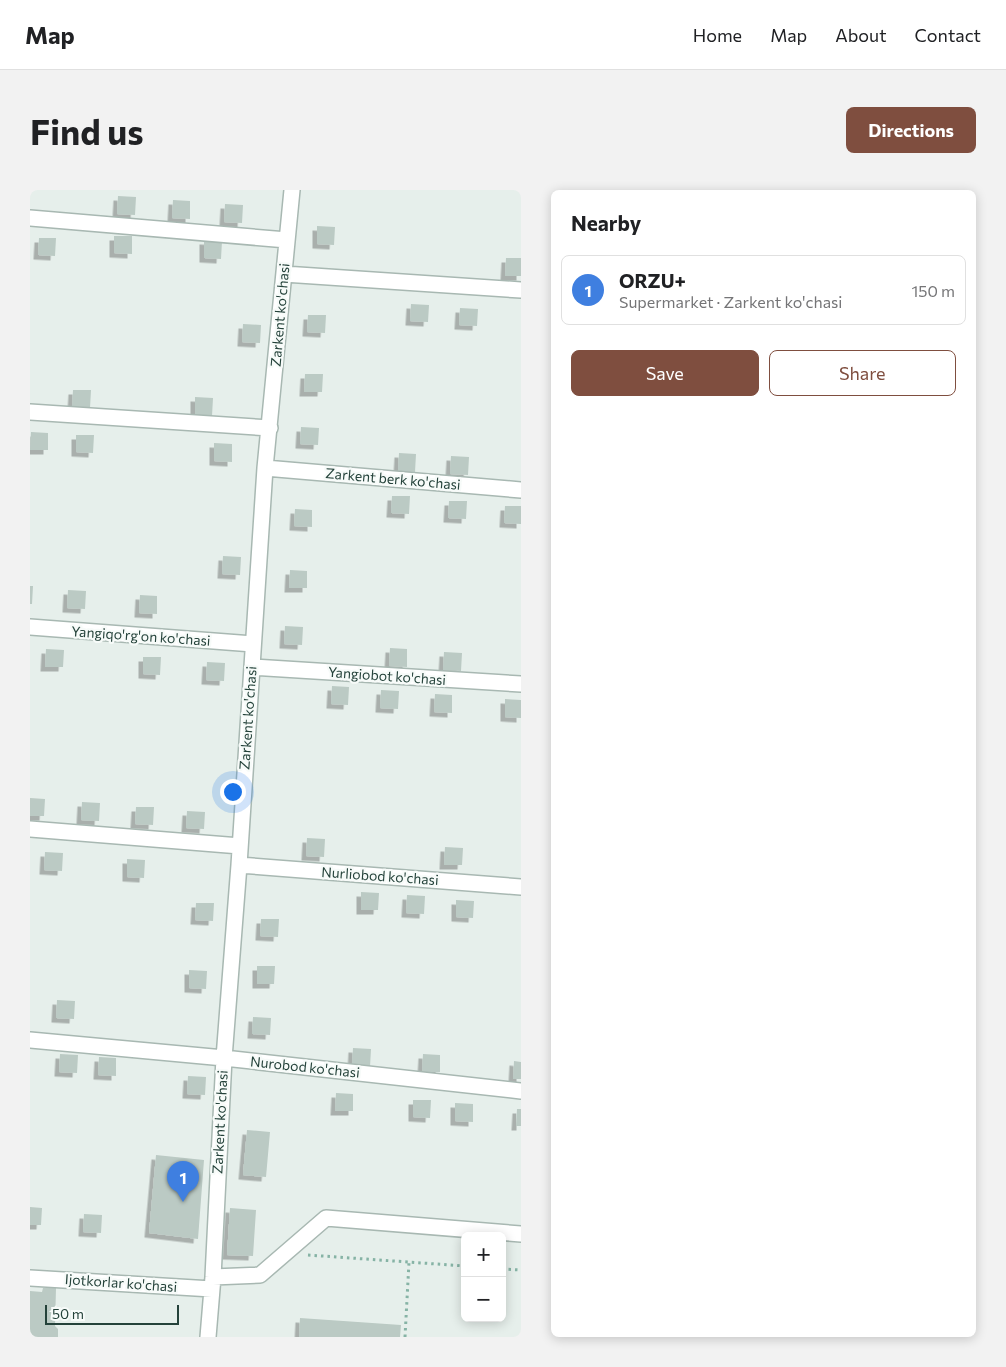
<!DOCTYPE html>
<html lang="en">
<head>
<meta charset="utf-8">
<style>
  :root { --surface:#fff; --page:#f2f2f2; --text:#202124; --muted:#757577; --line:#e0e0e0; --accent:#7f4e3f }
  body { margin:0; font-family:Commissioner,sans-serif; background:var(--page); color:var(--text) }
  .controls { position:absolute; right:15px; bottom:15px; display:grid; overflow:hidden; border-radius:8px; box-shadow:0 2px 12px #0003 }
  .controls button { width:45px; height:45px; display:grid; place-items:center; padding:0; border:0; border-bottom:1px solid var(--line); background:var(--surface); color:var(--text); font:25px sans-serif }
  .scale { position:absolute; left:15px; bottom:12px; width:134px; box-sizing:border-box; padding-left:5px; border:2px solid #24423a; border-top:0; font-size:14px; line-height:18px; white-space:nowrap; color:#24423a; -webkit-text-stroke:4px #f7fbf9; paint-order:stroke }
  .you { position:absolute; left:202px; top:601px; width:18px; height:18px; margin:-12px; border:4px solid #fff; border-radius:50%; background:#1a73e8; box-shadow:0 0 0 8px #1a73e833 }
  .badge { display:grid; place-items:center; width:32px; height:32px; border-radius:50%; background:var(--accent); color:#fff; font-size:16px; font-weight:700 }
  .pin { position:absolute; translate:-50% -41px; filter:drop-shadow(0 1px 2px #0008) }
  .pin::after { content:''; position:absolute; top:26px; width:18px; height:15px; background:inherit; clip-path:polygon(0 0,100% 0,50% 100%) }
  .list { margin:0; padding:0; list-style:none }
  h2 { display:flex; justify-content:space-between; align-items:center; height:65px; margin:0; padding:0 20px; font-size:21px }
  h2 small { font-size:16px; font-weight:400; color:var(--muted) }
  .list li { display:grid; grid-template-columns:32px 1fr auto; gap:15px; align-items:center; box-sizing:border-box; height:70px; margin:0 10px 10px; padding:0 10px; border:1px solid var(--line); border-radius:8px }
  .list b { display:block; font-size:19px; white-space:nowrap }
  .list p { margin:0; font-size:16px; white-space:nowrap; color:var(--muted) }
  .list em { font-size:16px; font-style:normal; color:var(--muted) }
  .actions { display:flex; gap:10px; padding:15px 20px }
  .actions a { flex:1; padding:11px 0; border:1px solid var(--accent); border-radius:8px; text-align:center; font-size:18px; color:var(--accent) }
  .actions .main { background:var(--accent); color:#fff }
  .map { position:relative; flex:none; width:491px; height:1147px; overflow:hidden; border-radius:8px }
  header { display:flex; align-items:center; gap:30px; box-sizing:border-box; height:70px; padding:0 25px; background:var(--surface); border-bottom:1px solid var(--line) }
  header strong { font-size:24px }
  nav { display:flex; gap:28px; margin-inline-start:auto; font-size:18px }
  .intro { display:flex; align-items:center; justify-content:space-between; box-sizing:border-box; height:120px; padding:0 30px }
  h1 { margin:0; font-size:35px }
  .button { padding:12px 22px; border-radius:8px; background:var(--accent); color:#fff; font-size:18px; font-weight:700 }
  main { display:flex; gap:30px; padding:0 30px }
  aside { flex:1; background:var(--surface); border-radius:8px; box-shadow:0 2px 12px #0003 }
  .map>svg:first-child { display:block }
</style>
</head>
<body>
<header>
<strong>Map</strong>
<nav><a>Home</a><a>Map</a><a>About</a><a>Contact</a></nav>
</header>
<div class="intro"><h1>Find us</h1><a class="button">Directions</a></div>
<main>
<div class="map">
<svg width="491" height="1147" viewBox="0 0 491 1147">
  <defs>
    <filter id="shadow"><feDropShadow dx="-4.5" dy="4.5" stdDeviation="0" flood-color="#0004"/></filter>
  </defs>
  <rect width="100%" height="100%" fill="#e6efeb"/>
  <path fill="#bbcac4" filter="url(#shadow)" d="M88 6 106 7 105 25 87 24Z
    M143 10 160 11V29L142 28Z
    M195 14 213 15 212 33 194 32Z
    M287 36 305 37 304 55 287 54Z
    M84 46H102V64L84 63Z
    M9 48H26L25 66 8 65Z
    M174 50 192 51 191 69 174 68Z
    M476 68H491V86H475Z
    M381 114 399 115 398 132 380 131Z
    M430 118 448 119 447 136 429 135Z
    M278 125H296L295 143 277 142Z
    M213 134 231 135 230 153 212 152Z
    M275 184H293L292 202H274Z
    M43 200H61L60 218 42 217Z
    M165 207 183 208 182 226 165 225Z
    M271 237 289 238 288 255 270 254Z
    M1 242 18 243V260H0Z
    M46 245H64L63 263 46 262Z
    M184 253 202 254V272L184 271Z
    M369 263 386 264 385 282 368 281Z
    M421 266 439 267 438 285 420 284Z
    M362 306H380L379 324 361 323Z
    M419 311H437L436 329 418 328Z
    M475 316H491V334L474 333Z
    M265 319 282 320V337L264 336Z
    M193 366 211 367 210 385 192 384Z
    M260 380 277 381V398H259Z
    M0 396H3L2 414H0Z
    M38 400 56 401 55 419 37 418Z
    M110 405 127 406V424L109 423Z
    M255 436 273 437 272 455 254 454Z
    M360 458 377 459V477L359 476Z
    M16 459 34 460 33 477H15Z
    M414 462 432 463 431 481 413 480Z
    M113 467H131L130 485 113 484Z
    M177 472 195 473 194 491 176 490Z
    M302 496 319 497 318 515 301 514Z
    M351 500 369 501 368 519 350 518Z
    M405 504 422 505V523L404 522Z
    M475 509 491 510V528L475 527Z
    M0 608 15 609 14 626H0Z
    M52 612 70 613 69 631 51 630Z
    M106 617H124L123 635 105 634Z
    M157 621 175 622 174 639 156 638Z
    M277 648 295 649 294 667 276 666Z
    M415 657 433 658 432 675H414Z
    M15 662 33 663 32 681 14 680Z
    M97 669 115 670 114 688 97 687Z
    M331 702 349 703 348 720H331Z
    M377 705 395 706 394 724 376 723Z
    M426 710 444 711 443 728 426 727Z
    M166 713H184L183 731 165 730Z
    M231 729H249L248 747 230 746Z
    M227 776H245L244 794H227Z
    M159 780 177 781 176 799 159 798Z
    M27 810 45 811 44 829 26 828Z
    M223 827 241 828 240 845 222 844Z
    M323 858 341 859 340 877 322 876Z
    M30 864 48 865 47 883 29 882Z
    M393 864 410 865V882H392Z
    M69 867 86 868V886L68 885Z
    M484 871 491 872V889H483Z
    M158 886 176 887 175 905 157 904Z
    M306 903 323 904V921H305Z
    M383 910H401L400 928 383 927Z
    M425 913 443 914V932L425 931Z
    M487 919H491V936H486Z
    M217 940 240 942 236 987 213 985Z
    M126 965 174 970 168 1049 119 1043Z
    M0 1017 12 1018 11 1035H0Z
    M200 1018 226 1020 223 1066 197 1065Z
    M54 1024 72 1025 71 1043 53 1042Z
    M13 1098H26L25 1136 28 1139V1147H0V1101L12 1102Z
    M270 1128 371 1135 370 1147H269Z"/>
  <g fill="none" stroke-linecap="round" stroke-linejoin="round">
    <defs>
      <path id="minor" d="M0 28 257 50
        M254 84 491 100
        M0 222 240 238
        M235 278 491 300
        M0 437 223 454
        M222 477 491 494
        M0 639 210 656
        M209 675 491 697
        M0 850 194 868 491 901
        M183 1087 230 1085 296 1028 491 1044
        M0 1088 182 1099
        M178 1147 183 1087 194 868 209 675 235 278 262 0"/>
    </defs>
    <use href="#minor" stroke="#a8b8b2" stroke-width="18"/>
    <path stroke="#86b3a5" stroke-width="3" stroke-dasharray="2.5 4" stroke-linecap="butt" d="M278 1065 435 1076
      M472 1079 491 1080
      M375 1147 379 1072"/>
    <use href="#minor" stroke="#fff" stroke-width="15"/>
  </g>
  <g text-anchor="middle" stroke-width="4.5" stroke-linejoin="round" paint-order="stroke">
    <g font-size="14" fill="#24423a" stroke="#f7fbf9">
      <text transform="translate(250 125) rotate(-85)" y="5">Zarkent ko'chasi</text>
      <text transform="translate(363 289) rotate(5)" y="5">Zarkent berk ko'chasi</text>
      <text transform="translate(111 446) rotate(4)" y="5">Yangiqo'rg'on ko'chasi</text>
      <text transform="translate(357 486) rotate(4)" y="5">Yangiobot ko'chasi</text>
      <text transform="translate(218 528) rotate(-86)" y="5">Zarkent ko'chasi</text>
      <text transform="translate(350 686) rotate(4)" y="5">Nurliobod ko'chasi</text>
      <text transform="translate(275 877) rotate(6)" y="5">Nurobod ko'chasi</text>
      <text transform="translate(190 932) rotate(-87)" y="5">Zarkent ko'chasi</text>
      <text transform="translate(91 1093) rotate(4)" y="5">Ijotkorlar ko'chasi</text>
    </g>
  </g>
</svg>
<div class="controls">
<button>+</button>
<button>−</button>
</div>
<div class="scale">50 m</div>
<div class="you"></div>
<div class="pin badge" style="left:153px;top:1012px;background:#3f7fe0">1</div>
</div>
<aside>
<h2>Nearby<small></small></h2>
<ul class="list">
<li><span class="badge" style="background:#3f7fe0">1</span><div><b>ORZU+</b><p>Supermarket · Zarkent ko'chasi</p></div><em>150 m</em></li>
</ul>
<div class="actions"><a class="main">Save</a><a>Share</a></div>
</aside>
</main>
</body>
</html>
